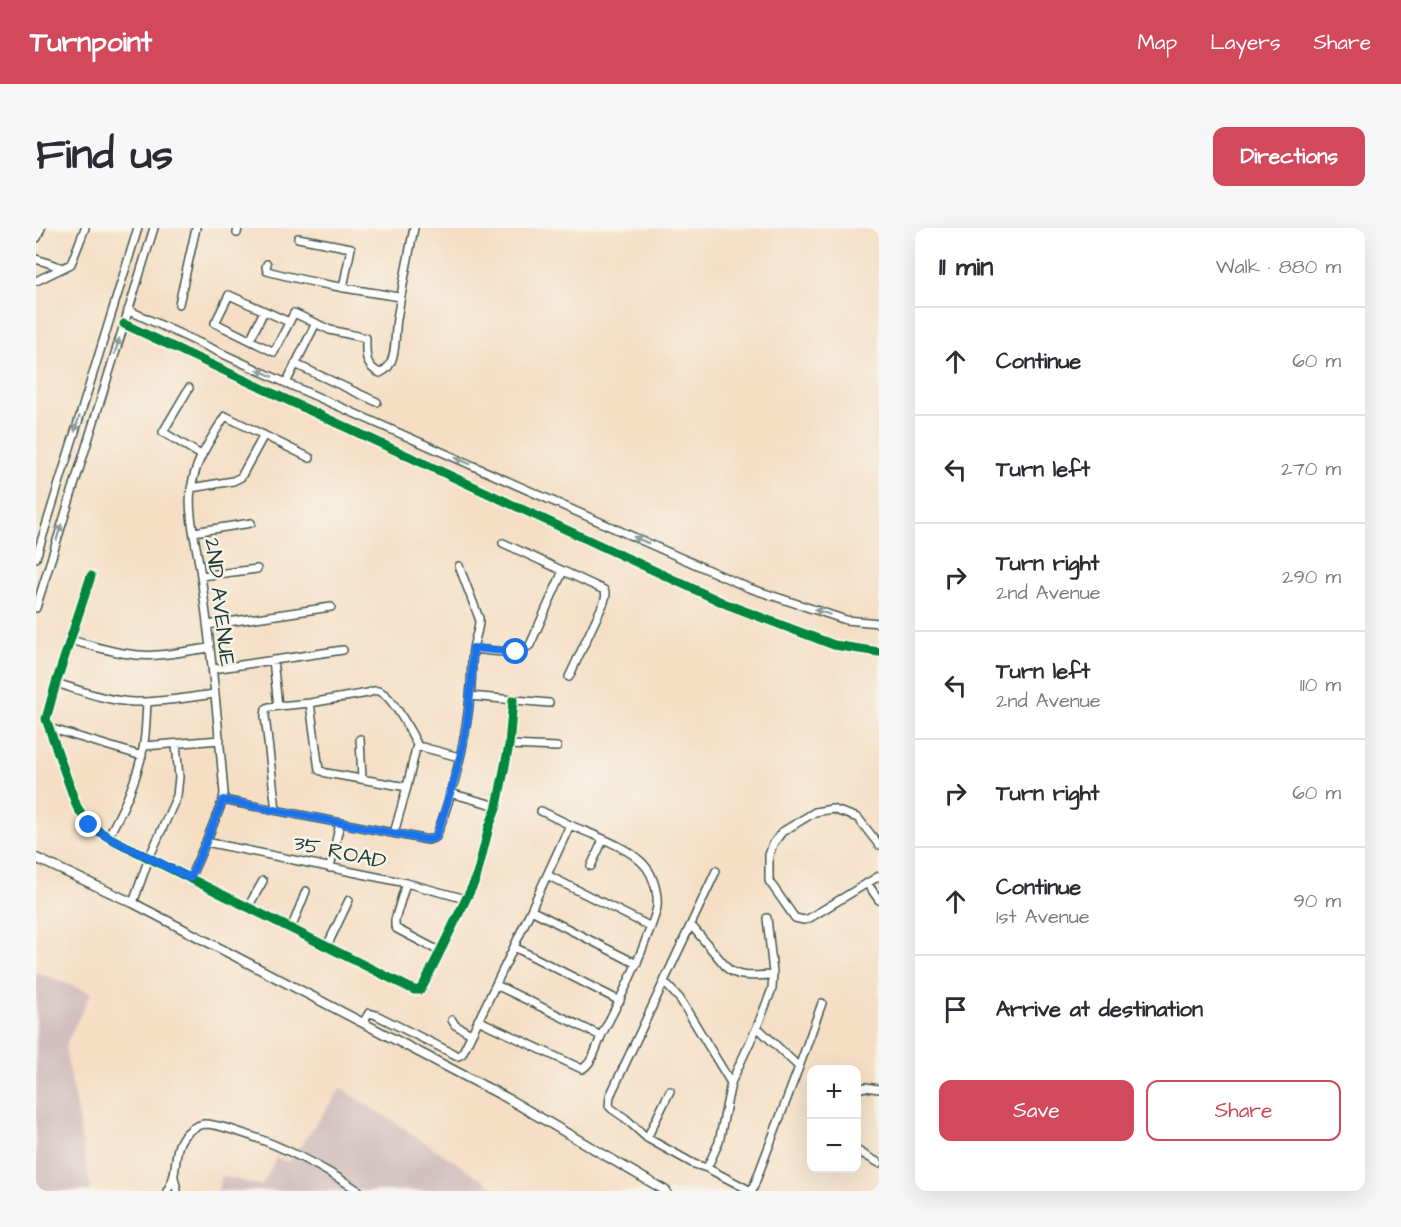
<!DOCTYPE html>
<html lang="en">
<head>
<meta charset="utf-8">
<style>
  :root { --surface:#fff; --page:#f7f7f7; --text:#2b2b33; --muted:#7c7c81; --line:#e1e1e2; --accent:#d1495b }
  body { margin:0; font-family:"Architects Daughter",sans-serif; background:var(--page); color:var(--text) }
  .controls { position:absolute; right:18px; bottom:18px; display:grid; overflow:hidden; border-radius:12px; box-shadow:0 6px 24px #0002 }
  .controls button { width:54px; height:54px; display:grid; place-items:center; padding:0; border:0; border-bottom:2px solid var(--line); background:var(--surface); color:var(--text); font:30px sans-serif }
  .stop { position:absolute; width:18px; height:18px; margin:-14px; border:4px solid #1a73e8; border-radius:50%; background:#fff }
  .stop.end { background:#1a73e8; border-color:#fff; box-shadow:0 2px 6px #0008 }
  .list { margin:0; padding:0; list-style:none }
  h2 { display:flex; justify-content:space-between; align-items:center; height:78px; margin:0; padding:0 24px; font-size:26px }
  h2 small { font-size:20px; font-weight:400; color:var(--muted) }
  .list li { display:grid; grid-template-columns:39px 1fr auto; gap:18px; align-items:center; box-sizing:border-box; height:108px; padding:0 24px; border-top:2px solid var(--line) }
  .list b { display:block; font-size:22px; white-space:nowrap }
  .list p { margin:0; font-size:20px; white-space:nowrap; color:var(--muted) }
  .list em { font-size:20px; font-style:normal; color:var(--muted) }
  .actions { display:flex; gap:12px; padding:18px 24px }
  .actions a { flex:1; padding:14px 0; border:2px solid var(--accent); border-radius:12px; text-align:center; font-size:21px; color:var(--accent) }
  .actions .main { background:var(--accent); color:#fff }
  .icon { flex:none; width:33px; height:33px; fill:none; stroke:currentColor; stroke-width:2; stroke-linecap:round; stroke-linejoin:round }
  .map { position:relative; flex:none; width:843px; height:963px; overflow:hidden; border-radius:12px }
  header { display:flex; align-items:center; gap:36px; box-sizing:border-box; height:84px; padding:0 30px; background:var(--accent); color:#fff }
  header strong { font-size:28px }
  nav { display:flex; gap:33px; margin-inline-start:auto; font-size:21px }
  .intro { display:flex; align-items:center; justify-content:space-between; box-sizing:border-box; height:144px; padding:0 36px }
  h1 { margin:0; font-size:42px }
  .button { padding:15px 27px; border-radius:12px; background:var(--accent); color:#fff; font-size:21px; font-weight:700 }
  main { display:flex; gap:36px; padding:0 36px }
  aside { flex:1; background:var(--surface); border-radius:12px; box-shadow:0 6px 24px #0002 }
  .map>svg:first-child { display:block }
</style>
</head>
<body>
<header>
<strong>Turnpoint</strong>
<nav><a>Map</a><a>Layers</a><a>Share</a></nav>
</header>
<div class="intro"><h1>Find us</h1><a class="button">Directions</a></div>
<main>
<div class="map">
<svg width="843" height="963" viewBox="0 0 843 963">
  <rect width="100%" height="100%" fill="#f7f3e8"/>
  <filter id="ink" filterUnits="userSpaceOnUse"><feTurbulence type="fractalNoise" baseFrequency=".0167" numOctaves="2"/><feDisplacementMap in="SourceGraphic" scale="12" xChannelSelector="R" yChannelSelector="G"/><feConvolveMatrix kernelMatrix="1 2 1 2 8 2 1 2 1" color-interpolation-filters="sRGB"/></filter>
  <filter id="wash" filterUnits="userSpaceOnUse"><feTurbulence type="fractalNoise" baseFrequency=".008" numOctaves="4" result="noise"/><feDisplacementMap in="SourceGraphic" scale="24" xChannelSelector="R" yChannelSelector="G"/><feGaussianBlur stdDeviation="1.35" result="paint"/><feColorMatrix in="noise" values="0 0 0 0 0 0 0 0 0 0 0 0 0 0 0 0 0 1.4 0 .05"/><feComposite in="paint" operator="in"/></filter>
  <g filter="url(#wash)">
    <rect width="100%" height="100%" fill="#f5dec4"/>
    <path fill="#d2bfbf" d="M0 744 55 765 29 818 55 963H0Z
      M305 860 464 963H182L186 948 226 958 240 930 253 934Z"/>
  </g>
  <g filter="url(#ink)">
    <g fill="none" stroke-linecap="round" stroke-linejoin="round">
      <defs>
        <path id="minor" d="M201 5 202 0
          M0 10H1L5 0
          M262 10 315 20 307 60
          M0 31 27 40
          M231 36 230 39 231 43C275 55 320 62 364 69
          M0 53 35 36 49 0
          M143 76 160 0
          M92 82 250 155 713 360 810 392 843 395
          M253 94 193 67 179 95 238 124 258 85 294 102 330 110C330 125 328 138 344 145 351 142 355 137 357 128 360 117 359 103 361 91 366 61 372 30 378 0
          M88 96 690 376 798 417 843 424
          M214 112 228 83
          M259 136 341 174
          M250 155 280 95
          M153 160 127 204 165 227
          M155 260 197 253 205 249 228 207
          M158 304 215 295
          M467 315 568 362 570 367 568 374 533 449
          M0 330 102 0
          M55 348 20 455 10 491 41 579 53 597 72 609 113 630 378 762H384L388 756 440 651 453 599 461 578 473 517 477 472
          M165 348 221 341
          M0 380 118 0
          M171 397 295 379
          M34 412C62 419 93 430 122 427 139 426 156 422 173 420
          M437 421C454 422 480 429 494 417L527 343
          M237 432 242 478
          M177 441 307 422
          M20 455C46 463 71 473 98 474 125 475 153 469 179 466
          M434 468 513 475
          M274 475 283 542 290 545 371 559
          M13 500 106 528
          M324 511 326 551
          M473 517 521 519
          M108 518 184 512
          M414 565 461 578
          M187 572 392 612 400 609C417 565 429 516 434 469 436 453 435 437 437 422 438 411 444 401 443 390L423 338
          M240 582 229 488 230 481 233 479 274 475 332 465C336 464 338 462 342 463 355 465 376 506 382 518
          M358 605 371 559 380 520 386 519 423 529
          M72 609C87 582 101 552 107 521 110 506 110 490 111 474
          M170 614 370 655 430 671
          M843 617 822 590 796 581 779 584 746 604 737 616 733 627V653L759 690 768 692 772 691 843 648
          M555 638 567 612
          M294 640 304 595
          M680 643 574 868 573 878 576 881 589 890 611 910 658 936 671 940 715 963
          M511 647 615 699
          M154 650 170 614 187 572 188 565C182 493 175 420 165 348 162 323 151 285 155 262 159 232 174 213 189 188L274 230
          M370 655 359 692V698L361 701 405 724
          M831 655 843 672
          M97 675 113 630 141 568 143 549 140 516
          M212 679 227 653
          M495 682 601 736
          M655 697 692 741C705 751 721 747 737 747
          M255 701 270 663
          M291 718 313 672
          M478 719 584 773
          M628 754 644 771 695 855 683 914 671 940
          M460 757 565 808
          M416 792 419 797 435 806
          M442 792 546 841C557 835 561 817 566 806 582 776 597 746 609 714 613 703 619 690 621 679 622 669 619 656 615 647 604 622 559 608 534 597
          M327 795 333 785 340 787 422 828 426 826 478 719 534 597 505 583
          M721 799 763 839
          M695 855 721 799 736 761 737 745 731 690
          M820 862 829 859 843 861
          M611 910 634 863
          M820 922 843 935
          M138 949 141 963
          M131 963C134 958 137 952 138 946 141 931 139 914 152 904 156 900 163 897 168 896 179 896 190 900 200 903 243 916 285 938 323 963
          M716 963 763 839 786 775"/>
        <path id="major" d="M0 630 97 675 469 869 630 963"/>
      </defs>
      <use href="#minor" stroke="#3f554a" stroke-width="10"/>
      <use href="#major" stroke="#3f554a" stroke-width="11"/>
      <use href="#minor" stroke="#fff" stroke-width="7"/>
      <use href="#major" stroke="#fff" stroke-width="8"/>
      <defs>
        <path id="cycleway" d="M88 96 690 376 798 417 843 424
          M55 348 20 455 10 491 41 579 53 597 72 609 113 630 378 762H384L388 756 440 651 453 599 461 578 473 517 477 472"/>
      </defs>
      <use href="#cycleway" stroke="#f7f3e8" stroke-width="13"/>
      <use href="#cycleway" stroke="#00873e" stroke-width="9"/>
    </g>
    <defs><path id="oneway-solid" d="M-6-.8H1V-3.2L6.5 0L1 3.2V.8H-6Z" transform="scale(1.5)"/></defs>
    <g fill="#8f9e9a">
      <use href="#oneway-solid" transform="translate(81 118) rotate(-73)"/>
      <use href="#oneway-solid" transform="translate(229 145) rotate(-155)"/>
      <use href="#oneway-solid" transform="translate(41 196) rotate(107)"/>
      <use href="#oneway-solid" transform="translate(427 233) rotate(-156)"/>
      <use href="#oneway-solid" transform="translate(23 304) rotate(-73)"/>
      <use href="#oneway-solid" transform="translate(605 312) rotate(-156)"/>
      <use href="#oneway-solid" transform="translate(786 384) rotate(-162)"/>
    </g>
  </g>
  <g fill="none" stroke-linecap="round" stroke-linejoin="round" filter="url(#ink)">
    <path stroke="#1a73e8" stroke-width="8" d="M53 597 72 609 154 650 170 614 187 572 392 612 400 609 401 606C416 561 431 514 434 467 436 451 436 436 437 420L480 424"/>
  </g>
  <g text-anchor="middle" stroke-width="5" stroke-linejoin="round" paint-order="stroke">
    <g font-size="22" fill="#1f3d34" stroke="#f7f3e8">
      <text transform="translate(185 374) rotate(83)" y="8">2ND AVENUE</text>
      <text transform="translate(304 623) rotate(12)" y="8">35 ROAD</text>
    </g>
  </g>
</svg>
<div class="controls">
<button>+</button>
<button>−</button>
</div>
<div class="stop" style="left:480px;top:424px"></div>
<div class="stop end" style="left:53px;top:597px"></div>
</div>
<aside>
<h2>11 min<small>Walk · 880 m</small></h2>
<ul class="list">
<li><svg class="icon" aria-label="ahead" viewBox="0 0 24 24"><path d="M12 20V5M6 11l6-6 6 6"/></svg><div><b>Continue</b></div><em>60 m</em></li>
<li><svg class="icon" aria-label="left" viewBox="0 0 24 24"><path d="M17 20v-9H6M10 6l-5 5 5 5"/></svg><div><b>Turn left</b></div><em>270 m</em></li>
<li><svg class="icon" aria-label="right" viewBox="0 0 24 24"><path d="M7 20v-9h11M14 6l5 5-5 5"/></svg><div><b>Turn right</b><p>2nd Avenue</p></div><em>290 m</em></li>
<li><svg class="icon" aria-label="left" viewBox="0 0 24 24"><path d="M17 20v-9H6M10 6l-5 5 5 5"/></svg><div><b>Turn left</b><p>2nd Avenue</p></div><em>110 m</em></li>
<li><svg class="icon" aria-label="right" viewBox="0 0 24 24"><path d="M7 20v-9h11M14 6l5 5-5 5"/></svg><div><b>Turn right</b></div><em>60 m</em></li>
<li><svg class="icon" aria-label="ahead" viewBox="0 0 24 24"><path d="M12 20V5M6 11l6-6 6 6"/></svg><div><b>Continue</b><p>1st Avenue</p></div><em>90 m</em></li>
<li><svg class="icon" aria-label="arrive" viewBox="0 0 24 24"><path d="M6 21V4h12l-3 4 3 4H6"/></svg><div><b>Arrive at destination</b></div></li>
</ul>
<div class="actions"><a class="main">Save</a><a>Share</a></div>
</aside>
</main>
</body>
</html>
